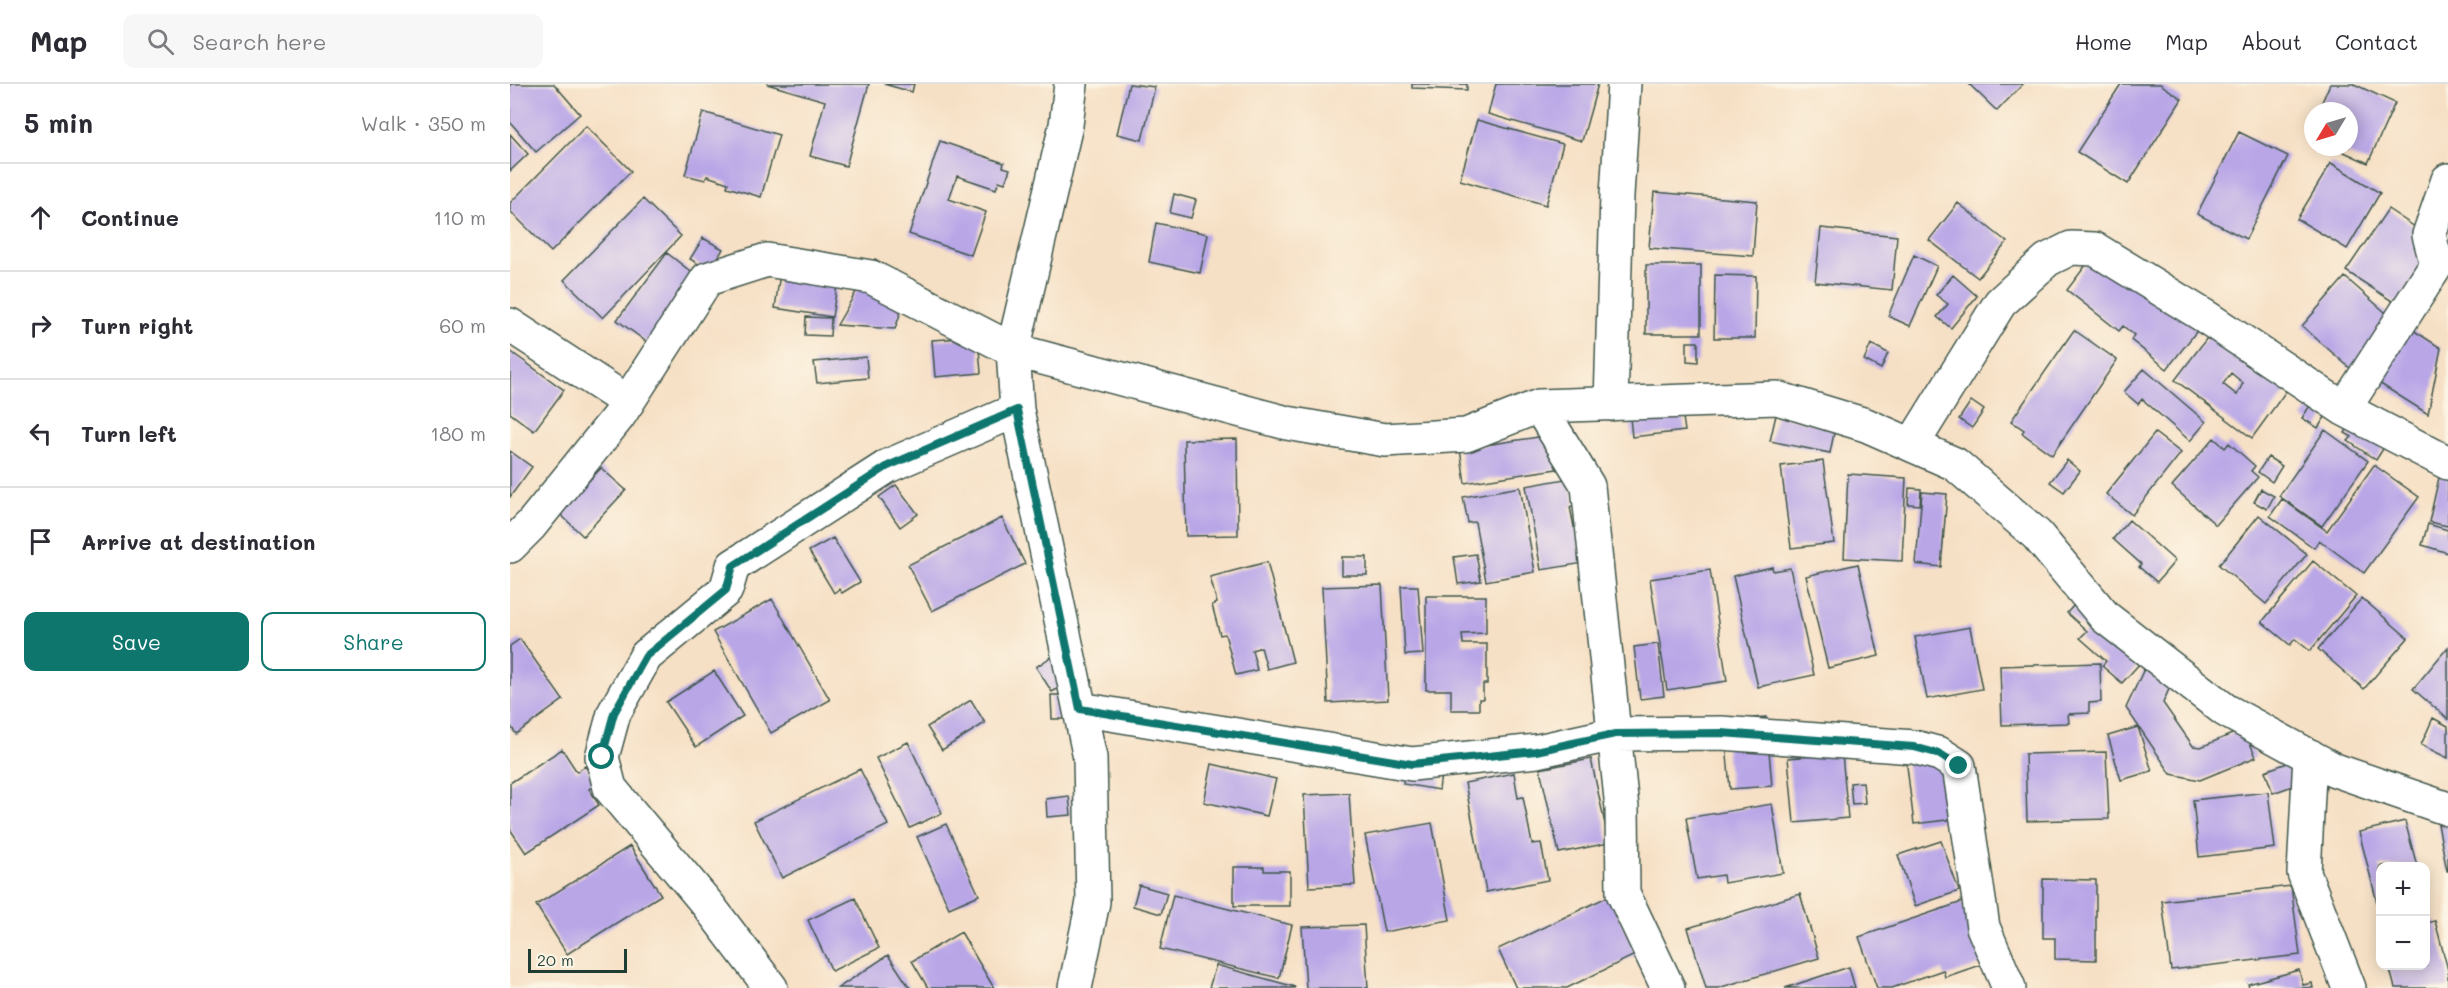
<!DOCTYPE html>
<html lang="en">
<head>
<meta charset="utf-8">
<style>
  :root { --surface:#fff; --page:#f7f7f7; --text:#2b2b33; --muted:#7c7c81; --line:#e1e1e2; --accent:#0f766e }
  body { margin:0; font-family:Mali,sans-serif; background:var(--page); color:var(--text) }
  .controls { position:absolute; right:18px; bottom:18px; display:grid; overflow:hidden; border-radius:12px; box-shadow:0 3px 15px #0003 }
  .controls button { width:54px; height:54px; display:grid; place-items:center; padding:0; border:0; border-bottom:2px solid var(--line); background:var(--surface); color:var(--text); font:30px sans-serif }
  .compass { position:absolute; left:1794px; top:18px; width:54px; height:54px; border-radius:50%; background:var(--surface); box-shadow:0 3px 15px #0003; rotate:232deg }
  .scale { position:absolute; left:18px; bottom:15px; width:99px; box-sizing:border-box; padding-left:6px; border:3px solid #1f3d34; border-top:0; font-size:16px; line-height:21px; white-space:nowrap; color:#1f3d34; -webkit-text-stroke:4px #fcf5e5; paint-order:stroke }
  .stop { position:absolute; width:18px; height:18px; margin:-14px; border:4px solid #0f766e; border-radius:50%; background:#fff }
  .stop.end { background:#0f766e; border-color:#fff; box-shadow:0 2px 6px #0008 }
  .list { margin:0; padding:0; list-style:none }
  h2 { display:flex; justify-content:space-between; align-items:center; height:78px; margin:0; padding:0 24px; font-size:26px }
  h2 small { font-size:20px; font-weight:400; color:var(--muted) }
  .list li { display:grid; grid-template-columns:39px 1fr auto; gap:18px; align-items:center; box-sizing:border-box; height:108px; padding:0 24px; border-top:2px solid var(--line) }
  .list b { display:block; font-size:22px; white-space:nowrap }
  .list em { font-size:20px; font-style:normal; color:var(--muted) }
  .actions { display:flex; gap:12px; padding:18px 24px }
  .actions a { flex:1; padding:14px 0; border:2px solid var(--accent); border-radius:12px; text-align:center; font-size:21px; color:var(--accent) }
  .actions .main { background:var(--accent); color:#fff }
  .icon { flex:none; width:33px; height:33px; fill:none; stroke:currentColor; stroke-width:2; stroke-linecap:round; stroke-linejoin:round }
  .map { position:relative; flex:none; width:1938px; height:904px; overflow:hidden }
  header { display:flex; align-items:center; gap:36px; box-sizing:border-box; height:84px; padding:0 30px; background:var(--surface); border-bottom:2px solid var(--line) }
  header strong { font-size:28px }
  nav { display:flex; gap:33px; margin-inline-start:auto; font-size:21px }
  .search { width:420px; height:54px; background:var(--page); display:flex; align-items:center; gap:15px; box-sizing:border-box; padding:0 21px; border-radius:12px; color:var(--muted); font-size:22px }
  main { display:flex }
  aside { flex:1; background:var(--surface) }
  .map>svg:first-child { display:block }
</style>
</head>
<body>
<header>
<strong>Map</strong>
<div class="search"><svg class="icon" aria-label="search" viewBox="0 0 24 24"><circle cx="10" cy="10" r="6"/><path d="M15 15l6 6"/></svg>Search here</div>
<nav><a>Home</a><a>Map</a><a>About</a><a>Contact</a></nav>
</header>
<main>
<aside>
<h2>5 min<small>Walk · 350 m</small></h2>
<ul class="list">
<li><svg class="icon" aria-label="ahead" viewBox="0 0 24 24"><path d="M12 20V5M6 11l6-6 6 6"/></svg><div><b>Continue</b></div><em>110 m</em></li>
<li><svg class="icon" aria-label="right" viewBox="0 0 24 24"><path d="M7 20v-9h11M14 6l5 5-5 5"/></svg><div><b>Turn right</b></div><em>60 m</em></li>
<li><svg class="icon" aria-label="left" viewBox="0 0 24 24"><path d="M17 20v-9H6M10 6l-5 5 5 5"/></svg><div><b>Turn left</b></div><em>180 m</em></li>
<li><svg class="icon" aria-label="arrive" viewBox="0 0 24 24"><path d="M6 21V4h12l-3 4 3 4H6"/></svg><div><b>Arrive at destination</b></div></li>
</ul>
<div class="actions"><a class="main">Save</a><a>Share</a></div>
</aside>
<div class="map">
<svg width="1938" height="904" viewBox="0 0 1938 904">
  <rect width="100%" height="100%" fill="#fcf5e5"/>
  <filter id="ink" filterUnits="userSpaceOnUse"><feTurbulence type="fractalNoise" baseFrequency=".0167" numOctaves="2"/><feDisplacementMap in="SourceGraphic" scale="12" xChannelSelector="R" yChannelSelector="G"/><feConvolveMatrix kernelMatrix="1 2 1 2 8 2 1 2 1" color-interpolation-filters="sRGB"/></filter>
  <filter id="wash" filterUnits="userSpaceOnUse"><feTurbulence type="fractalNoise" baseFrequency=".008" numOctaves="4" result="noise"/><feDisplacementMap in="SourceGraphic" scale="24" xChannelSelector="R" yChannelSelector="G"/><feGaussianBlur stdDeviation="1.35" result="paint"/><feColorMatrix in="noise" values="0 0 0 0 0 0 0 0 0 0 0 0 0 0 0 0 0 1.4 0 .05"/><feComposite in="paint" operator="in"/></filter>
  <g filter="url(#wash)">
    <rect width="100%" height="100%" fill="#f6e0c5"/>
    <g id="blocks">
      <path fill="#b8a6e7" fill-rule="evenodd" d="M0 0H44L70 30 26 68 0 38Z
        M257 0H359L336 82 300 72 315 17Z
        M374 0H404L402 8Z
        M619 0 645 3 632 56 607 50Z
        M902 0H957V6L902 4Z
        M986 0H1088L1072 57 978 30Z
        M1459 0H1513L1487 27Z
        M1611 0H1650L1672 15 1618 100 1567 68Z
        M1820 0H1844L1885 19 1858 79 1823 63H1839V27H1808Z
        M193 28 269 51 251 113 217 103 218 99 197 92 195 96 175 91Z
        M967 36 1053 60 1036 121 950 96Z
        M76 42 121 87 41 168 0 127V119Z
        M1729 48 1778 72 1736 155 1687 130Z
        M0 50 18 70 0 87Z
        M430 57 494 79 493 83 500 85 495 99 489 97 486 105 447 92 439 115 476 128 461 171 399 150Z
        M1821 79 1870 109 1837 165 1787 135Z
        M1144 108 1247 117 1243 172 1139 164Z
        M664 110 686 116 681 134 660 129Z
        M133 115 171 152 93 234 54 196Z
        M1448 119 1497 158 1468 194 1419 156Z
        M1878 125 1929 159 1888 221 1836 187Z
        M646 139 698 150 690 189 639 178Z
        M1311 144 1387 152 1382 206 1305 198Z
        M193 154 213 165 200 187 180 175Z
        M1592 160 1693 239 1657 285 1621 256 1624 251 1613 242 1609 247 1557 206Z
        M273 168 331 177 322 233 265 224Z
        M157 169 185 191 138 259 107 236Z
        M1404 171 1427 182 1400 242 1378 232Z
        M365 175 401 198 385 245 327 241Z
        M1136 181H1191V250H1136Z
        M1205 191 1246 192 1245 254H1204Z
        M1443 191 1467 212 1441 244 1427 233 1438 220 1426 211Z
        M1835 193 1884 236 1841 285 1792 242Z
        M296 233 321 234 320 252 295 251Z
        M1895 241 1931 264 1918 330 1861 294Z
        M1706 242 1782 299 1742 354 1665 296ZM1721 289 1733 299 1727 311 1713 300Z
        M1564 246 1607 276 1542 371 1512 349 1514 346 1501 337Z
        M468 253 471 289 425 293 422 256Z
        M1177 258H1188V278L1177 277Z
        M1361 260 1378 269 1371 285 1354 276Z
        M0 267 54 306 24 347 0 329Z
        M356 273 358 294 307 299 304 278Z
        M1634 285 1696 338 1680 357 1632 315 1628 320 1614 308Z
        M1810 306 1826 316 1808 344 1792 334Z
        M1461 317 1474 326 1462 344 1449 335Z
        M1172 327 1175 347 1122 353 1120 334Z
        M1266 331 1325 344 1320 369 1260 357Z
        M1842 338 1878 357 1866 376 1838 357 1842 353 1835 349Z
        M1815 346 1858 377 1812 442 1769 412Z
        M1645 349 1671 369 1622 431 1596 410Z
        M1048 350 1053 384 955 399 950 365Z
        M1704 354 1715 364 1719 359 1745 382 1741 387 1748 393 1706 441 1662 402Z
        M727 355 728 451 676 452 674 356Z
        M0 367 22 383 0 413Z
        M1758 373 1772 382 1762 398 1748 388Z
        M1557 376 1570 387 1554 408 1540 398Z
        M1313 377 1324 459 1281 464 1271 382Z
        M1864 381 1909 413 1854 489 1809 456 1804 464 1760 432 1772 415 1817 447Z
        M91 384 116 406 73 452 49 429Z
        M1930 389 1938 390V442L1919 438Z
        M1338 390 1396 394 1392 477 1334 474Z
        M1060 394 1065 421 1060 423 1064 443 1067 442 1074 479 1031 486 1016 402Z
        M386 401 408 430 390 443 369 413Z
        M1010 403 1025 488 976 497 965 438 958 439 953 413Z
        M1399 404 1411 405 1410 421 1398 420Z
        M1751 405 1764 412 1757 425 1744 418Z
        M1412 408 1437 410 1431 483 1406 480Z
        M1749 431 1797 470 1756 520 1709 481Z
        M492 434 515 480 422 527 398 481Z
        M1619 436 1665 477 1647 498 1629 483 1631 480 1603 455Z
        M1918 440 1938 446V469L1912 461Z
        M323 454 350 498 332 509 329 505 324 509 299 467Z
        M966 470 971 497 948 500 944 473Z
        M832 473H857V491H832Z
        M1803 477 1846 512 1800 567 1785 555 1780 561 1752 538Z
        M757 478 783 578 757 585 751 563 742 566 747 586 726 591 715 550 710 551 702 521 707 519 700 493Z
        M1348 480 1369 572 1318 584 1296 492Z
        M1262 483 1263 487 1280 484 1304 591 1248 603 1223 492Z
        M1200 486 1217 597 1157 606 1140 495Z
        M872 501 878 616 818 619 812 503Z
        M891 502H908L913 570 895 571Z
        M1576 507 1643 565 1612 599 1592 582 1596 577 1570 554 1577 547 1557 529Z
        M916 512H976V549L952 550 953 560H977V600H973V615H969V626H941V606H916Z
        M1852 514 1898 554 1854 605 1808 565Z
        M262 515 320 616 261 649 203 548Z
        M1460 543 1472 605 1417 615 1405 553Z
        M10 555 53 616 6 650 0 641V562Z
        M1148 560 1154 612 1130 615 1124 563Z
        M1938 563V635L1903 605Z
        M541 573 558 599 542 608 526 583Z
        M1590 579 1591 618 1579 619V629L1558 630 1559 639 1492 641 1490 582Z
        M1634 585 1662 598 1653 619 1683 662 1691 663 1734 645 1746 673 1690 696 1661 690 1616 624Z
        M204 587 233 632 186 663 156 618Z
        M541 611H558V635H542Z
        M461 616 475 639 432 666 417 643Z
        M1256 633 1262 702 1220 705 1214 636Z
        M1923 634 1938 642V674L1911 661Z
        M1628 643 1642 687 1611 696 1598 652Z
        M398 658 432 729 400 744 366 674Z
        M52 665 67 688 75 682 87 700 79 705 89 721 16 769 0 745V699Z
        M1596 668 1599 735 1517 737 1515 670Z
        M1444 669 1453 734 1404 740 1396 674Z
        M1332 670 1338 734 1284 739 1278 674Z
        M1081 675 1099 759 1049 769 1030 685Z
        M897 677 932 682 929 706 893 700Z
        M1783 677 1791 699 1763 709 1755 687Z
        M702 680 766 695 757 732 694 718Z
        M350 685 378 741 272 794 244 737Z
        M1004 689 1008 714 1013 713 1022 760 1031 759 1038 796 976 808 955 699Z
        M1353 698 1355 719 1342 720 1340 699Z
        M1758 708 1765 764 1689 773 1683 716Z
        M839 709 845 801 799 803 794 711Z
        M559 712 561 731 537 733 536 715Z
        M1262 720 1273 789 1214 799 1213 791 1187 795 1176 734Z
        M1895 737 1907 782H1870V830L1849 748Z
        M1938 738V787H1937L1928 740Z
        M922 739 940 836 874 848 855 751Z
        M436 740 469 811 439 824 407 753Z
        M1431 757 1449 807 1405 822 1388 771Z
        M120 762 151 811 57 870 26 821Z
        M724 783H754V787H780V822H724Z
        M1533 795 1586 796V876L1545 875V854H1533Z
        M629 801 657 809 651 830 623 822Z
        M1781 802 1790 871 1661 886 1652 817Z
        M1290 810 1309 874 1208 904H1196L1178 844Z
        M663 811 782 841 769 894 650 865Z
        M1099 812 1127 870 1057 904H1006L988 865Z
        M345 814 369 864 322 887 298 836Z
        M1452 818 1473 880 1435 893 1433 886 1382 904H1367L1349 853Z
        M1925 837 1938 886V904H1885L1879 882H1916V839Z
        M854 841 858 904H796L792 843Z
        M451 848 484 904H418L402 877Z
        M378 871 400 904H328Z
        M706 881 785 903 784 904H699Z
        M1339 883 1345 904H1275Z
        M1789 886 1793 901 1802 899 1803 904H1739L1738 900Z"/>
    </g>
  </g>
  <g filter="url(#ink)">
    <use href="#blocks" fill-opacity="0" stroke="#3f554a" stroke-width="1.5"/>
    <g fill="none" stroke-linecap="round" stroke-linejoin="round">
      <defs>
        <path id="minor" d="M561 0 556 41 503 266 507 326 580 674 583 818 565 904
          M0 241 118 318
          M1101 320 1107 111 1114 0
          M1029 322 1078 402 1112 724 1113 809 1158 904
          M1834 325 1929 177 1924 170 1919 151 1938 96
          M1402 361 1490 219 1537 176 1561 164 1585 165 1696 233 1834 325 1938 379
          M0 462 21 441 108 333 197 195 257 176 361 193 503 266 777 339 875 356 956 351 1029 322 1267 314 1356 341 1445 380 1527 451 1595 533 1715 626 1825 686 1938 725
          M570 625 902 680 1027 667 1105 650 1211 649 1404 663 1430 670 1449 682 1473 843 1499 904
          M1800 672 1794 789 1839 904
          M261 904 198 821 100 704 92 673 104 629 136 572 216 506 223 482 378 382 507 326"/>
      </defs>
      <use href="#minor" stroke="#3f554a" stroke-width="36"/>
      <use href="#minor" stroke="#fff" stroke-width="33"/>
    </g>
  </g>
  <g fill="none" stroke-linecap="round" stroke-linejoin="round" filter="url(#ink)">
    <path stroke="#0f766e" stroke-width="8" d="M92 673 104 629 136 572 216 506 223 482 378 382 507 326 570 625 902 680 1026 667 1105 650 1211 649 1404 663 1430 670 1449 682"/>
  </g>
</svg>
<div class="controls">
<button>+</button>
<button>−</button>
</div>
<svg class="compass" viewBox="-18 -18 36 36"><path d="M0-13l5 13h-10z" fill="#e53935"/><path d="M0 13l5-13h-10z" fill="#7c7c81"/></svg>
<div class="scale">20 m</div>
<div class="stop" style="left:92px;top:673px"></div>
<div class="stop end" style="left:1449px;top:682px"></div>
</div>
</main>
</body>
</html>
